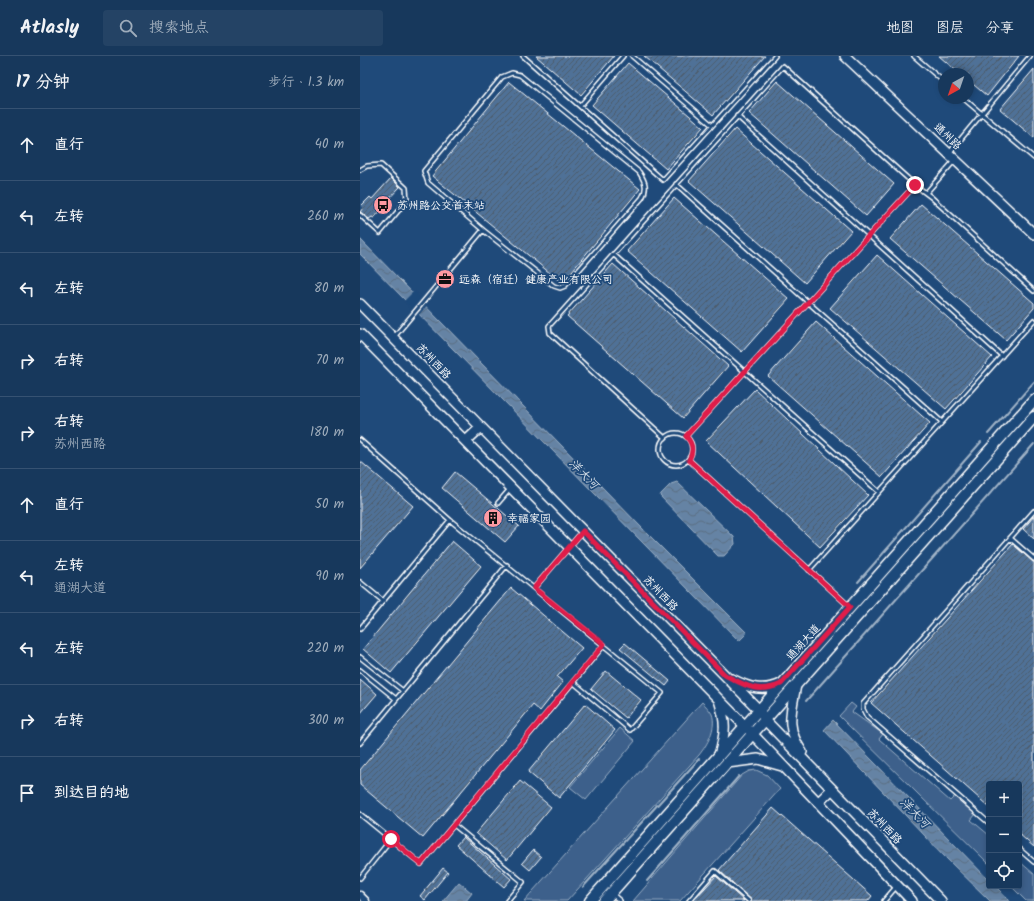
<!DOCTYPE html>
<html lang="zh">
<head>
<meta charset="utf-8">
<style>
  :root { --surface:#17385c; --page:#244365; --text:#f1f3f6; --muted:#9eacbb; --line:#365272 }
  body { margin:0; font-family:Kalam,"LXGW WenKai TC",sans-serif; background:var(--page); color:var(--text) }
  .controls { position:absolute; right:12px; bottom:12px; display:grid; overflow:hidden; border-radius:4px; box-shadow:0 2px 6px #0003 }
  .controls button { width:36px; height:36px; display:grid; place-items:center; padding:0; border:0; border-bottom:1px solid var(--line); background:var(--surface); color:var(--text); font:20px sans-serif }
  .compass { position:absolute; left:578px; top:12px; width:36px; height:36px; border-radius:50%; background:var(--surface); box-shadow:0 2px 6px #0003; rotate:220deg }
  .stop { position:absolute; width:12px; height:12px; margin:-9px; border:3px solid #e11d48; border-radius:50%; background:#fff }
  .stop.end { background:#e11d48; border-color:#fff; box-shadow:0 1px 4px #0008 }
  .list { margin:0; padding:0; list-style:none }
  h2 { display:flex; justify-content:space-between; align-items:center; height:52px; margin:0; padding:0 16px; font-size:17px }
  h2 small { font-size:13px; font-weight:400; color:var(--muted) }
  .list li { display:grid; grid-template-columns:26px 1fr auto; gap:12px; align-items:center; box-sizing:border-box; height:72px; padding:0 16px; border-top:1px solid var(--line) }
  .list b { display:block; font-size:15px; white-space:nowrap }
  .list p { margin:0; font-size:13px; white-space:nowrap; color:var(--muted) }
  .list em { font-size:13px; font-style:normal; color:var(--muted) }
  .icon { flex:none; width:22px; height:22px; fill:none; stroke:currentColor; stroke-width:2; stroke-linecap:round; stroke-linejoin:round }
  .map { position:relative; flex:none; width:674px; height:845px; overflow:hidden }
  header { display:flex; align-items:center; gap:24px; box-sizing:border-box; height:56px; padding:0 20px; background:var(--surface); border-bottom:1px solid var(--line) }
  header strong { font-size:19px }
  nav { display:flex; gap:22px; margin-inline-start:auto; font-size:14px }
  .search { width:280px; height:36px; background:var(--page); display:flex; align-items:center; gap:10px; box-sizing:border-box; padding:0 14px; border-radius:4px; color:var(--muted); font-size:15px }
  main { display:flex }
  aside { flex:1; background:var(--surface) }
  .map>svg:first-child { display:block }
</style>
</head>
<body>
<header>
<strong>Atlasly</strong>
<div class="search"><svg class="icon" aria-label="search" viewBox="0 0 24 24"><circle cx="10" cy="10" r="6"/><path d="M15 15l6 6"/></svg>搜索地点</div>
<nav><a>地图</a><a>图层</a><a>分享</a></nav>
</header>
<main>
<aside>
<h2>17 分钟<small>步行 · 1.3 km</small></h2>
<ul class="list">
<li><svg class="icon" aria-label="ahead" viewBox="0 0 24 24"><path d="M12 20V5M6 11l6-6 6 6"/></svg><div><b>直行</b></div><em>40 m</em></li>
<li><svg class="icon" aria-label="left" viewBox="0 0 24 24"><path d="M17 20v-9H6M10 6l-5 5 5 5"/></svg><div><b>左转</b></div><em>260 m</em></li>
<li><svg class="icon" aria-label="left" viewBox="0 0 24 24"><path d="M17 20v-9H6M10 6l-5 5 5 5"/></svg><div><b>左转</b></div><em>80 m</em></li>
<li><svg class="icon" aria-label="right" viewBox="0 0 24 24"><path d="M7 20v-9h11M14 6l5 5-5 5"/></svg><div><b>右转</b></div><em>70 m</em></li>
<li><svg class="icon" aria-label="right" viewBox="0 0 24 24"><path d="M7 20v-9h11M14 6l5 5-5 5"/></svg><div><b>右转</b><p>苏州西路</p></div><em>180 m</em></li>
<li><svg class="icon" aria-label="ahead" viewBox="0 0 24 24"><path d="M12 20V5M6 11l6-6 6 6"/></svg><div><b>直行</b></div><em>50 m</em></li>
<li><svg class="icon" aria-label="left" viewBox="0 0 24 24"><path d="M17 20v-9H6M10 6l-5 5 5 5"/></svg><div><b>左转</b><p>通湖大道</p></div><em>90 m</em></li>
<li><svg class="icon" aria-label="left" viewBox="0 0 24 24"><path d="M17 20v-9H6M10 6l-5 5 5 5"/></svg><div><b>左转</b></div><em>220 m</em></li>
<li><svg class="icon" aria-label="right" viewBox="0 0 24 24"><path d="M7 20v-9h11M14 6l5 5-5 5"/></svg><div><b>右转</b></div><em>300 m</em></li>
<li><svg class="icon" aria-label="arrive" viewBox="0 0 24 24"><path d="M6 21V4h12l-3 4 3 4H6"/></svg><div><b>到达目的地</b></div></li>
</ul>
</aside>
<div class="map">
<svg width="674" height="845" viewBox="0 0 674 845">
  <defs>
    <pattern id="water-waves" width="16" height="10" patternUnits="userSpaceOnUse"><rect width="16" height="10" fill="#6583a4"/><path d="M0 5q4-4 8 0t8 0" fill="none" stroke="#5b6d81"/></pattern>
    <pattern id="building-hatch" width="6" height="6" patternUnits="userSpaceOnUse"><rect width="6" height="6" fill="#507197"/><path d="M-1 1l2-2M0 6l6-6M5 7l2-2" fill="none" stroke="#4e5b6a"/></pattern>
  </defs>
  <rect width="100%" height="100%" fill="#1f4a7a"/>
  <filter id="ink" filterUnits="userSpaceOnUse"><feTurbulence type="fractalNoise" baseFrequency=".025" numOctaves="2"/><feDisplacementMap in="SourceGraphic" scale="8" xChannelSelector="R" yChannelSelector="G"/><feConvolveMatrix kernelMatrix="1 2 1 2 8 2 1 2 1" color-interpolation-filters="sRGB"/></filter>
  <g filter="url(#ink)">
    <path fill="#3c618b" stroke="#9eb0c5" d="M342 646C345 649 350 654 352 658 357 672 347 689 339 699L207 845H164Z
      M491 647 496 651 492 656 523 678 519 683 590 745 595 740 616 758 611 764 629 779V808L479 660Z
      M260 672 275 685 226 744 210 731Z
      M396 714 407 719 420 733 320 845H273L382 719 389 715Z
      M659 805 674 818V845H666L651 830H659Z"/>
    <path fill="url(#water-waves)" stroke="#a3b5c8" d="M0 183 282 472 387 577 379 585 0 198Z
      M317 426 374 481 375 488 364 500H358L300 440 301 438 311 428Z
      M473 664 629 824V830H635L650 845H630L586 802 464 674Z
      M99 826 112 837 106 845H83Z"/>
    <path fill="#1f4a7a" d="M54 235 68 248 58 260 44 245Z"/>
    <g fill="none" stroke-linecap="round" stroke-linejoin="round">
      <path stroke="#a3b5c8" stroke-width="2" d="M628 378 674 326
        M498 526 621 386
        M446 645 674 388
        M287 825 379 720
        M223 831 339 703"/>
    </g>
    <path fill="url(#building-hatch)" stroke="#fff" d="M176 0H254L221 39Z
      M284 0H405L353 59Z
      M579 0H659L627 40 608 24V18H600Z
      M268 7 343 71 306 113 232 49Z
      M674 13V82L640 53Z
      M417 25 534 128 506 160 389 57Z
      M149 26 280 133 202 227 72 120Z
      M375 73 491 175 445 227 329 125Z
      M31 122 40 131 21 151 22 153 14 162 12 161 9 163 0 156 3 152 1 150 10 141 12 143Z
      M314 142 429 243 382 296 267 195Z
      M561 148 674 247V252L646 284 530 183Z
      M517 199 632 301 586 353 470 252Z
      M253 208 368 310 323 362 207 260Z
      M456 266 570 367 522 421 408 320Z
      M395 333 508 439 460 491 346 385Z
      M0 405 53 450 0 512Z
      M95 416 159 470 145 486 82 432Z
      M674 460V483L663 473Z
      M92 485 121 510 31 617 3 593Z
      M653 488 674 507V791L659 778V728H629V751L511 647Z
      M151 532 222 592 197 621 203 626 180 655 173 649 63 782 0 729V714Z
      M265 587 310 625 306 630 260 592Z
      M246 615 281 644 266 662 231 633Z
      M0 623 17 638 0 658Z
      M225 648 255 674 199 742 168 716Z
      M160 725 191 751 147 804 116 777Z
      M413 752 512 840 508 845H392L360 815 359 814Z
      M103 781 151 823 144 831 96 789Z
      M173 794 181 801 170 814 162 807Z
      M83 812 88 816 65 844 60 840Z
      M356 820 384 845H333Z"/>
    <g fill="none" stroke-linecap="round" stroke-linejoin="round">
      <defs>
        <path id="lane" d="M163 0 303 124 415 0
          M272 0 352 69
          M554 0 584 26
          M603 42 674 102
          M220 50 263 0
          M377 60 642 300
          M590 96 670 0
          M0 114 7 110 21 109 46 132 47 144 20 177 0 159
          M316 128 582 366
          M566 137 595 104
          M253 198 519 436
          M34 281 123 174 194 230 200 232 205 230 282 142C288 132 285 125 279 116L160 19 152 17 142 21 64 115 68 127 123 174
          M300 393a16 16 0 1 1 32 0a16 16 0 1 1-32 0Z
          M326 380 555 129
          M305 382 190 277 189 270 423 10 555 129 571 141 674 235
          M0 384 90 464
          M329 404 489 550
          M138 447 150 433
          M650 482 674 503
          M449 514 674 264
          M0 526 23 545
          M174 532 222 476
          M0 573 90 464 302 637 270 674 213 626
          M0 601 43 635
          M0 614 36 643
          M0 687 147 509
          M0 758 61 808 244 589
          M629 767 507 661 503 653V648L674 455
          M94 769 163 826 147 845
          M659 793 674 806
          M0 822 31 783
          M252 838 260 845
          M329 845 355 815 389 845
          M524 845 536 831"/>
        <path id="street" d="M0 839 6 845"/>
        <path id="secondary" d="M485 0 674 178
          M0 248 399 654 405 664 581 845
          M0 278 385 670 552 845
          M106 385 121 371
          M372 623C389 632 403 636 421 628
          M436 629C431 657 425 671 442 696
          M359 644C366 666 366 676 359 699
          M367 707 398 703 422 710
          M458 747 472 733"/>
        <path id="primary" d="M230 845 674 344
          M244 845 674 361"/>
      </defs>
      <use href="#lane" stroke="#fff" stroke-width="6"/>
      <use href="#street" stroke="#fff" stroke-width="9"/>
      <use href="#secondary" stroke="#fff" stroke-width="12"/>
      <use href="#primary" stroke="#fff" stroke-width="13"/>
      <use href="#lane" stroke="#1f4a7a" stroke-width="3"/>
      <use href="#street" stroke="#1f4a7a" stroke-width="6"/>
      <use href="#secondary" stroke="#1f4a7a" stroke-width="9"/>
      <use href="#primary" stroke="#1f4a7a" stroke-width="10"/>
    </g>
  </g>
  <g fill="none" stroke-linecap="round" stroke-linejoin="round" filter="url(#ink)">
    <path stroke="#e11d48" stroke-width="5" d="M31 783 61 808 244 588 174 532 223 475 365 619C386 630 398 638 421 628L490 551 329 404C334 395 333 388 326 380L555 129"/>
  </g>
  <defs>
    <symbol id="bus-disc" viewBox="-11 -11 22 22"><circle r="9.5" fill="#ff9aa2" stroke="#1f4a7a"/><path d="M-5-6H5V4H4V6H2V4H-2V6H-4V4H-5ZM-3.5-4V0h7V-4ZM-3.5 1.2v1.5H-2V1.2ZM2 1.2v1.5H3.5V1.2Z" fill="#111"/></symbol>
    <symbol id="office-disc" viewBox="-11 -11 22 22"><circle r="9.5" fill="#ff9aa2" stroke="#1f4a7a"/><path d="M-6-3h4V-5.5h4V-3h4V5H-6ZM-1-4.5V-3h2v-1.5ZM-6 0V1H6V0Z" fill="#111"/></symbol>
    <symbol id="building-disc" viewBox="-11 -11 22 22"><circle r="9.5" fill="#ff9aa2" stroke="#1f4a7a"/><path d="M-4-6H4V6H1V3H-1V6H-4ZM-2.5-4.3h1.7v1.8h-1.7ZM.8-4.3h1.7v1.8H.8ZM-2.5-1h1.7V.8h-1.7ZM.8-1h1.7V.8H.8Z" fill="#111"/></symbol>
  </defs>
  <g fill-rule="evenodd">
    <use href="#bus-disc" x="12" y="138" width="22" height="22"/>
    <use href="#office-disc" x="74" y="212" width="22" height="22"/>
    <use href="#building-disc" x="122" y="451" width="22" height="22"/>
  </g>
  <g text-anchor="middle" stroke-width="3.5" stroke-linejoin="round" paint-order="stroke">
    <g font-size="11" fill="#fff" stroke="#1f4a7a">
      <text transform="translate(588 80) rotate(43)" y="4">通州路</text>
      <text transform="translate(74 305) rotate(46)" y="4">苏州西路</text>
      <text transform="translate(301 537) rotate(46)" y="4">苏州西路</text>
      <text transform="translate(443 586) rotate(-48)" y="4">通湖大道</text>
      <text transform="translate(525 770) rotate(46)" y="4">苏州西路</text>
    </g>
    <g font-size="11" fill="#fff" stroke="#1f4a7a" text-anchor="start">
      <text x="37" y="153">苏州路公交首末站</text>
      <text x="99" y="227">远森（宿迁）健康产业有限公司</text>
      <text x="147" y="466">幸福家园</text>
    </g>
    <g font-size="12" font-style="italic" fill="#d8e0e8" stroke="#1f4a7a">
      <text transform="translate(224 418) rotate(46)" y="4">洋大河</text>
      <text transform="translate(555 757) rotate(46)" y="4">洋大河</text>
    </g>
  </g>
</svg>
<div class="controls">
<button>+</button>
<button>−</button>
<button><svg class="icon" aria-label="locate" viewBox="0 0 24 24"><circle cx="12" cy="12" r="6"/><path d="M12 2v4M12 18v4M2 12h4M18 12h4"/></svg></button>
</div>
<svg class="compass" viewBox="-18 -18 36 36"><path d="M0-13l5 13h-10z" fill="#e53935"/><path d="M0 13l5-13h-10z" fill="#9eacbb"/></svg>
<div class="stop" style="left:31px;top:783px"></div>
<div class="stop end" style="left:555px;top:129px"></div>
</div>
</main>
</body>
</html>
